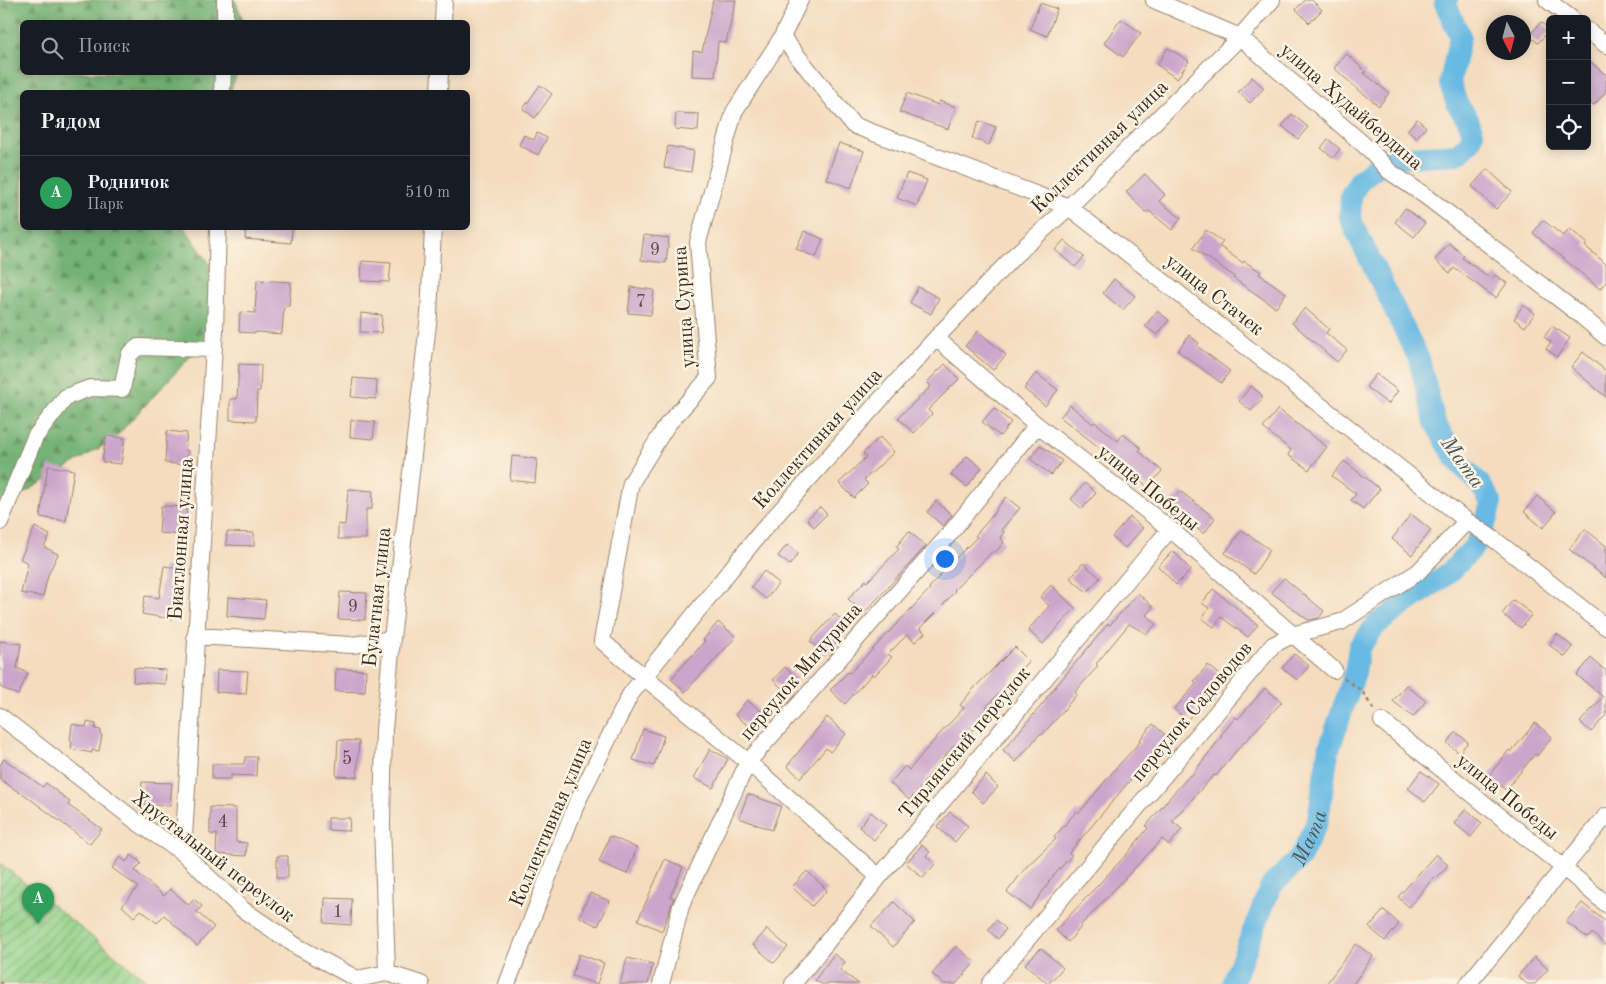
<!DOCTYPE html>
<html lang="ru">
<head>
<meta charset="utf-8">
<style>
  :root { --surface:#171b24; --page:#242831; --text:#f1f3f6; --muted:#9ea1a6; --line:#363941; --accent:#7c3aed }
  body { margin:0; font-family:"Old Standard TT",serif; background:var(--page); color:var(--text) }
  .controls { position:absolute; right:15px; top:15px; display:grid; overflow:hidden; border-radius:8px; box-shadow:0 2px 12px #0003 }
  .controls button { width:45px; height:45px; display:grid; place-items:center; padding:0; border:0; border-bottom:1px solid var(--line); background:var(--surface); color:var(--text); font:25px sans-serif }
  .compass { position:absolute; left:1486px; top:15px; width:45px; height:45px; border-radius:50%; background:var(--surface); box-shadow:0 2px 12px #0003; rotate:174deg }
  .you { position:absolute; left:944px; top:558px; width:18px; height:18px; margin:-12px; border:4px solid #fff; border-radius:50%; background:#1a73e8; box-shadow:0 0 0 8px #1a73e833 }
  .badge { display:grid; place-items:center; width:32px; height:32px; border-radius:50%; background:var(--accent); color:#fff; font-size:16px; font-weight:700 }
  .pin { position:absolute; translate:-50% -41px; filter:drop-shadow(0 1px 2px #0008) }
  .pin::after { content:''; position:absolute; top:26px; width:18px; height:15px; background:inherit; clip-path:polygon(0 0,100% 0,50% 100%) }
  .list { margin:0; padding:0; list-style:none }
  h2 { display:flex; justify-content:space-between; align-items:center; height:65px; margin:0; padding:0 20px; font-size:21px }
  h2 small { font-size:16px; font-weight:400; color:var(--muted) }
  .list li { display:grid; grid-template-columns:32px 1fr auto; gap:15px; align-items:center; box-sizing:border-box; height:75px; padding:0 20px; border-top:1px solid var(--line) }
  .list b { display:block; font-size:19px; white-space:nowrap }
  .list p { margin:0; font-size:16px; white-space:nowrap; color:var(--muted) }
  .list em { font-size:16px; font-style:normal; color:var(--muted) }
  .icon { flex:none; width:28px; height:28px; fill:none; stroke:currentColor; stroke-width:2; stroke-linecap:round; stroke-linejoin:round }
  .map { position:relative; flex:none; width:1606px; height:984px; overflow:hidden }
  .search { position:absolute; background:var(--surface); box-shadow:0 2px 12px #0003; left:20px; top:20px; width:450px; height:55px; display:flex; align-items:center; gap:12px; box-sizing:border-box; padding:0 18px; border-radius:8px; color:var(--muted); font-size:19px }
  .panel { position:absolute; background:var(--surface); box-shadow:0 2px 12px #0003; left:20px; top:90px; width:450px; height:140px; border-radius:8px }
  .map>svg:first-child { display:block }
</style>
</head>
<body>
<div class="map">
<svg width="1606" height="984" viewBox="0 0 1606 984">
  <defs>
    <pattern id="forest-firs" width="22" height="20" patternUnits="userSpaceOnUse" patternTransform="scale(1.25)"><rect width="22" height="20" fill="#74b274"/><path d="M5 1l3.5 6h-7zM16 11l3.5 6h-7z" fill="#60915f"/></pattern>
    <pattern id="garden-furrows" width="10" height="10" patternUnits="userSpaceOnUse" patternTransform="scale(1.25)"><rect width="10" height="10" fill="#91d087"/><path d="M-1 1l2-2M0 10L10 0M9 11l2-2" fill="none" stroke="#78a96e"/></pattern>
  </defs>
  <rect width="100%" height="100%" fill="#fcf5e5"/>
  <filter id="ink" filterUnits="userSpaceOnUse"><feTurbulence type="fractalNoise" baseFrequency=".02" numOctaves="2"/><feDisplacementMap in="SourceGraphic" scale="10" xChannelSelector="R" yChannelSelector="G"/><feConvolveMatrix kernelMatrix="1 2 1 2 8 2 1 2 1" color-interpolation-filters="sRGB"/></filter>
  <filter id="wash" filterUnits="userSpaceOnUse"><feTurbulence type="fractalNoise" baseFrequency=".0096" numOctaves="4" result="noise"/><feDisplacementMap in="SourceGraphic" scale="20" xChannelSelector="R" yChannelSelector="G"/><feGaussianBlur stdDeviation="1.12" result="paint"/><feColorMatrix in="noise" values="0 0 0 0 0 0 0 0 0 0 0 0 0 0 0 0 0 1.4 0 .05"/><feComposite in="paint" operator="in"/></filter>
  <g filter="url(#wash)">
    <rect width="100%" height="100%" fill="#f4dcbe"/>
    <path fill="url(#forest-firs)" stroke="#586e49" d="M0 0H235L244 22H22V72L237 73 231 90 225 92H22V228H185L223 283 215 330 113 440 19 496 0 510Z"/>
    <path fill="url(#garden-furrows)" stroke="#667d52" d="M0 863 151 984H0Z"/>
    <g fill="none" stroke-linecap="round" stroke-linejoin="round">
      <path stroke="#68b9e3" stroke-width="22" id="s1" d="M1232 984 1271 886 1300 858 1318 820 1328 752 1355 673 1359 647 1377 624 1450 572 1475 546 1487 518 1491 502 1480 484 1458 462 1435 423 1419 359 1350 219 1351 195 1360 180 1387 158 1458 154 1470 142 1473 133 1468 120 1457 104 1450 83 1460 36 1445 3 1447 0"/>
    </g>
    <g id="blocks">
      <path fill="#cba5cb" d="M713 0H736L726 43 718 41 715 77 692 76 693 51 702 52Z
        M1305 0H1312L1322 10 1309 23 1296 9Z
        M1040 3 1057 9 1047 36 1030 29Z
        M1121 19 1141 33 1123 57 1104 43Z
        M1541 22 1550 30 1538 43 1529 36Z
        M1168 48 1189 61 1177 79 1157 65Z
        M1347 54 1366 72 1364 73 1389 93 1379 106 1354 86 1334 68Z
        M1587 59 1606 75V92L1594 105 1587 99Z
        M1252 77 1264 88 1250 103 1238 92Z
        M540 85 552 94 535 118 523 109Z
        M907 93 938 105 939 101 956 107 948 129 899 112Z
        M676 113 699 114 698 131 675 129Z
        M1292 114 1308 127 1298 139 1282 126Z
        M1417 119 1426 127 1416 138 1407 130Z
        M979 121 996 127 989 145 972 138Z
        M537 133 547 138 538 155 519 145 524 135 534 140Z
        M1328 139 1340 149 1333 158 1321 148Z
        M839 143 864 151 851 188 826 179Z
        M668 146 694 151 691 172 664 168Z
        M1487 169 1512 192 1496 209 1472 186Z
        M907 173 927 180 917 206 897 198Z
        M1145 174 1165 195 1159 201 1181 218 1172 230 1149 211 1146 213 1126 192Z
        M1405 208 1425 223 1414 237 1395 222Z
        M1543 220 1563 236 1570 229 1587 243 1585 246 1606 264V282L1600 289 1533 233Z
        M246 228H292L291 243 245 239Z
        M1206 230 1223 242 1219 246 1243 263 1244 261 1261 272 1259 274 1286 293 1276 308 1233 278 1234 276 1193 248Z
        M804 231 823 239 816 257 796 249Z
        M644 235 669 238 666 263 641 260Z
        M1064 240 1084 257 1075 267 1055 250Z
        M1449 243 1464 256 1462 258 1492 279 1495 275 1507 283 1496 298 1454 268 1450 273 1435 260Z
        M362 261 391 263 389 282 361 281Z
        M1114 279 1135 296 1123 310 1103 293Z
        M257 280 291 282 289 306H284L282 334 256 332V333L239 332 240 312 255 313Z
        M631 287 654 290 651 315 628 313Z
        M918 287 939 298 931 314 910 303Z
        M1523 305 1535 313 1525 327 1514 319Z
        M1305 308 1329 329 1326 333 1347 350 1337 362 1292 323Z
        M1157 311 1169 320 1157 335 1145 326Z
        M361 313 382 315 381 333 360 332Z
        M1552 326 1570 338 1557 357 1546 349 1551 342 1544 337Z
        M978 331 1006 355 993 370 965 346Z
        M1189 335 1199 343 1197 346 1230 371 1221 383 1178 351Z
        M1583 352 1606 371V397L1571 367Z
        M239 364 261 365 260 391H257L256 421 230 420V399H237Z
        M945 364 959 379 928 410 932 414 914 433 898 418 931 386 927 382Z
        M1036 373 1058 390 1045 406 1024 389Z
        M1376 374 1398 391 1388 404 1366 387Z
        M353 378 377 380 376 399 351 397Z
        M1251 386 1262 395V399L1251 411 1239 401Z
        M1070 405 1093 424 1095 422 1118 441 1123 434 1141 448 1139 451 1162 471 1148 487 1126 468 1060 417Z
        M994 408 1011 422 1000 436 982 422Z
        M1278 409 1327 447 1309 470 1288 455 1291 450 1263 428Z
        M351 420 375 422 373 439 350 437Z
        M167 431 187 433 185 450 188 451 187 465 165 463Z
        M106 436 125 438 121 464 102 462Z
        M880 437 894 452 864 480 868 484 854 498 839 483 866 457 863 453Z
        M1040 445 1062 461 1051 475 1030 459Z
        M512 456 537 459 535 483 510 480Z
        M967 456 982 468 967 487 951 475Z
        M1344 461 1380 489 1363 509 1351 500 1356 494 1332 476Z
        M48 466 74 470 66 521 40 517Z
        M1085 483 1096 493 1082 509 1071 499Z
        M348 489 373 491 372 509H366V539H338V524L345 525Z
        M1180 491 1215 518 1204 534 1169 506Z
        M1537 496 1556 512 1543 528 1524 512Z
        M1006 497 1020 508 1001 530 1004 532 1000 538 1004 542 995 553 993 551 954 590 955 591 943 605 920 628 925 633 915 642 907 635 888 654 892 657 874 676 872 674 845 704 830 690 848 672 850 673 930 589 929 588 950 564 977 537 975 536 997 510 996 509Z
        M936 501 952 515 943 526 927 512Z
        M161 506 187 507 185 535 159 533Z
        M820 507 827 514 814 527 807 519Z
        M1411 514 1431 530 1412 555 1392 539Z
        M1130 517 1143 528 1125 548 1112 537Z
        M35 527 50 535 44 547 58 554 48 575 43 597 21 593 28 563 20 559Z
        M1585 529 1606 546V578L1569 549Z
        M1242 530 1270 550 1254 574 1225 553Z
        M909 531 926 546 864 613 848 599 866 580 867 582 899 549 896 547Z
        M227 532 254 533V546L226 545Z
        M787 545 798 553 790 565 778 556Z
        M1173 551 1191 570 1176 585 1158 566Z
        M1083 563 1100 578 1087 592 1070 578Z
        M164 566 178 568 173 600H175L172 619 142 614 145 596 159 598Z
        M764 571 779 583 766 599 751 587Z
        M1284 578 1324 611 1319 618 1308 620 1271 592Z
        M1051 585 1075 608 1043 644 1028 630 1049 606 1040 597Z
        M1213 589 1258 625 1248 637 1221 617 1214 627 1202 618 1209 608 1202 603Z
        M340 592 367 593 365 620 338 619Z
        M1138 593 1153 607 1146 615 1156 624 1147 634 1129 624 1096 664 1098 666 1075 692 1077 694 1057 718 1042 735 1040 734 1016 762 1003 750 1047 699 1046 698 1108 624 1110 625Z
        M228 597 266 600 264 619 227 616Z
        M1513 600 1532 614 1521 628 1502 614Z
        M835 614 850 628 825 655 810 641Z
        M718 622 736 637 685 692 671 679 705 641 703 640Z
        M1557 634 1573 647 1565 657 1549 645Z
        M0 641 21 644 17 668 28 673 18 695 0 687Z
        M1015 647 1029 661 1008 682 1009 683 986 707 990 711 981 722 957 746 955 744 923 783 924 784 909 800 890 783 905 766 909 770 935 739 964 708 960 705 974 688Z
        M1294 654 1309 666 1297 680 1282 668Z
        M1591 658 1606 671V715L1591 732 1580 722 1603 697 1577 675Z
        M1208 665 1224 678 1187 720 1174 709 1197 683 1194 681Z
        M785 667 797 678 785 691 773 680Z
        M134 668 166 670 165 684 133 682Z
        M336 669 366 670 365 692 335 691Z
        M217 670 248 671 246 694 216 692Z
        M1406 685 1426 701 1413 717 1393 701Z
        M1265 688 1282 702 1236 751 1216 776 1214 775 1172 821 1182 829 1169 845 1162 839 1080 926 1081 927 1068 942 1056 930 1127 854 1148 828 1146 826 1171 796 1190 775 1191 776 1222 736 1221 735 1236 717 1238 719Z
        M747 700 767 716 755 731 735 715Z
        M827 717 846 734 830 752 826 748 801 778 787 766Z
        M87 722 96 724 95 729 101 730 100 734 102 735 99 751 92 750V753L71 749 72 741H70L72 724 86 727Z
        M1535 723 1552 737 1537 756 1535 754 1506 790 1489 776 1509 750 1511 752Z
        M1153 724 1169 738 1127 784 1069 853 1072 855 1048 882 1049 883 1030 909 1007 892 1027 866 1056 839 1054 837 1077 811 1079 813 1116 768 1141 741 1139 740Z
        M643 729 664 736 654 766 633 760Z
        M1456 732 1468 742 1459 753 1447 743Z
        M338 740 359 741 357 777 336 776Z
        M710 749 728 759 713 788 694 778Z
        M245 757H257L256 776 231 775V779H212V764H244Z
        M4 759 43 787 46 783 70 802 68 805 102 829 90 844 21 792 20 793 0 779V765Z
        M1421 771 1439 784 1425 802 1408 788Z
        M986 775 998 787 983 803 971 791Z
        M142 782 172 783 170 806 141 804Z
        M748 794 781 806 772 830 739 818Z
        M210 807 236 808V842L247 843 246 856 216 854 217 834H210Z
        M1466 809 1482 823 1471 837 1454 823Z
        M871 812 886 825 874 840 859 827Z
        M950 812 968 826 955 842 937 827Z
        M328 818H350L349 831 328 830Z
        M610 836 637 848 627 874 599 862Z
        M922 845 930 852 926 856 935 864 923 878 906 863Z
        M1436 854 1448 865 1436 879 1434 877 1409 907 1398 897Z
        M131 855 141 863 135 871 164 896 170 889 189 905 194 899 202 906 197 912 214 927 197 946 164 915 157 923 141 910 134 917 122 906 138 887 112 868 120 857 126 862Z
        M277 856H288V878H277Z
        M665 859 683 867 670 897 674 898 662 931 638 920Z
        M807 871 827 890 812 906 792 887Z
        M590 893 610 901 598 926 579 917Z
        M325 898 352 899 351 925 324 923Z
        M894 902 915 922 893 947 871 926Z
        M1582 903 1606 922V946L1592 933 1588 938 1566 922Z
        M1384 910 1399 924 1385 941 1369 927Z
        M996 920 1006 929 998 939 988 930Z
        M767 929 788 947 774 963 753 945Z
        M1356 944 1373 956 1353 984H1326Z
        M956 946 975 962 956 984H944L932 974Z
        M1041 948 1063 968 1048 984 1025 964Z
        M579 954 604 963 597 984 572 976Z
        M834 954 845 962 840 970 859 984H821L815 980Z
        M1534 957 1548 969 1535 984H1527L1518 976Z
        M627 958 653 964 648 984H620Z"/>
    </g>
  </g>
  <g filter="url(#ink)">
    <use href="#blocks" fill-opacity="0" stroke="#98836e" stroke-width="1"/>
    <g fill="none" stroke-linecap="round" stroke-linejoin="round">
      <defs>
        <path id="minor" d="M800 0 782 37 734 112 698 242 709 378 667 425 631 483 602 641 644 677 748 762 879 877
          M1154 0 1240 37 1371 151 1389 171 1427 197 1579 314 1606 337
          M1547 0 1572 19
          M225 22V0
          M443 22 444 0
          M1587 30 1606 45
          M782 37 853 125 1069 207 1467 521 1495 540 1606 627
          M222 92 223 72
          M439 92 440 72
          M936 338 1037 425 1170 529 1334 670
          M0 522 35 437 66 397 90 388 122 389 129 355 138 347 213 349
          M195 636 352 645 392 639
          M0 716 137 822 183 853 242 909 298 947 357 979 387 973 421 984
          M1382 721 1564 868 1606 904
          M183 853 215 330 218 228
          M387 973 382 824 384 730 392 639 429 315 433 228
          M507 984 577 802 630 695 644 677 761 532 936 338 1015 255 1069 207 1240 37 1272 0
          M661 984 681 906 748 762 947 537 1037 425
          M793 984 879 877 1170 529
          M990 984 1273 645 1292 635 1341 622 1418 572 1467 521
          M1468 984 1606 816"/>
      </defs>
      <use href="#minor" stroke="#98836e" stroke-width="18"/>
      <path stroke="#98836e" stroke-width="2.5" stroke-dasharray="4 4" stroke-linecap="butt" d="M1344 678 1362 691 1374 710
        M0 982 2 984"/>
      <use href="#minor" stroke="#fff" stroke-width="16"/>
    </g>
  </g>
  <g text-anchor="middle" stroke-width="5" stroke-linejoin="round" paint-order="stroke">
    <g font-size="18" fill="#5f4949">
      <text x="655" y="255">9</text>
      <text x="641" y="307">7</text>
      <text x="353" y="612">9</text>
      <text x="347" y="764">5</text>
      <text x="223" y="827">4</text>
      <text x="338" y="917">1</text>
    </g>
    <g font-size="20" fill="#3b2a1e" stroke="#fcf5e5">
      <text transform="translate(1352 106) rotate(41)" y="7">улица Худайбердина</text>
      <text transform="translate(1099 146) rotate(-44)" y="7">Коллективная улица</text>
      <text transform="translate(1215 294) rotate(38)" y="7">улица Стачек</text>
      <text transform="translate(683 307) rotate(-94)" y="7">улица Сурина</text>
      <text transform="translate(817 438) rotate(-48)" y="7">Коллективная улица</text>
      <text transform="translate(1149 487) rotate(39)" y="7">улица Победы</text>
      <text transform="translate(180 539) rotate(-86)" y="7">Биатлонная улица</text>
      <text transform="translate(376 597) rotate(-84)" y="7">Булатная улица</text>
      <text transform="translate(800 671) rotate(-49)" y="7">переулок Мичурина</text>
      <text transform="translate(1191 711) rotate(-50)" y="7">переулок Садоводов</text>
      <text transform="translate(964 742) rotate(-50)" y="7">Тирлянский переулок</text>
      <text transform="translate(1508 796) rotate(39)" y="7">улица Победы</text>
      <text transform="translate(550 822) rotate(-67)" y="7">Коллективная улица</text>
      <text transform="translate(214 856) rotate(38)" y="7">Хрустальный переулок</text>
    </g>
    <g font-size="21" font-style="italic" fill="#485559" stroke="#fcf5e5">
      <text transform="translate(1463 462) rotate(54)" y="7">Мата</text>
      <text dy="7" stroke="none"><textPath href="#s1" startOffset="168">Мата</textPath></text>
    </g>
  </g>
</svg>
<div class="controls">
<button>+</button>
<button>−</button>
<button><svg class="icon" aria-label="locate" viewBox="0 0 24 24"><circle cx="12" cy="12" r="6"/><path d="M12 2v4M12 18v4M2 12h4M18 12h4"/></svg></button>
</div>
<svg class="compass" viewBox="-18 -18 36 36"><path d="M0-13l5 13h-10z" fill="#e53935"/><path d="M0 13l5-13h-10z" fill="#9ea1a6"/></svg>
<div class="you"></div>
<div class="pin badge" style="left:38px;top:924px;background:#2e9e5b">A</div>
<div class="search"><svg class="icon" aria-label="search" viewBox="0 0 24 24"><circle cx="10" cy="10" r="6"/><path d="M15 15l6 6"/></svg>Поиск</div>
<section class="panel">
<h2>Рядом<small></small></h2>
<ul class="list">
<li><span class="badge" style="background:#2e9e5b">A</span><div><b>Родничок</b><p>Парк</p></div><em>510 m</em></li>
</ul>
</section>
</div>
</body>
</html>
